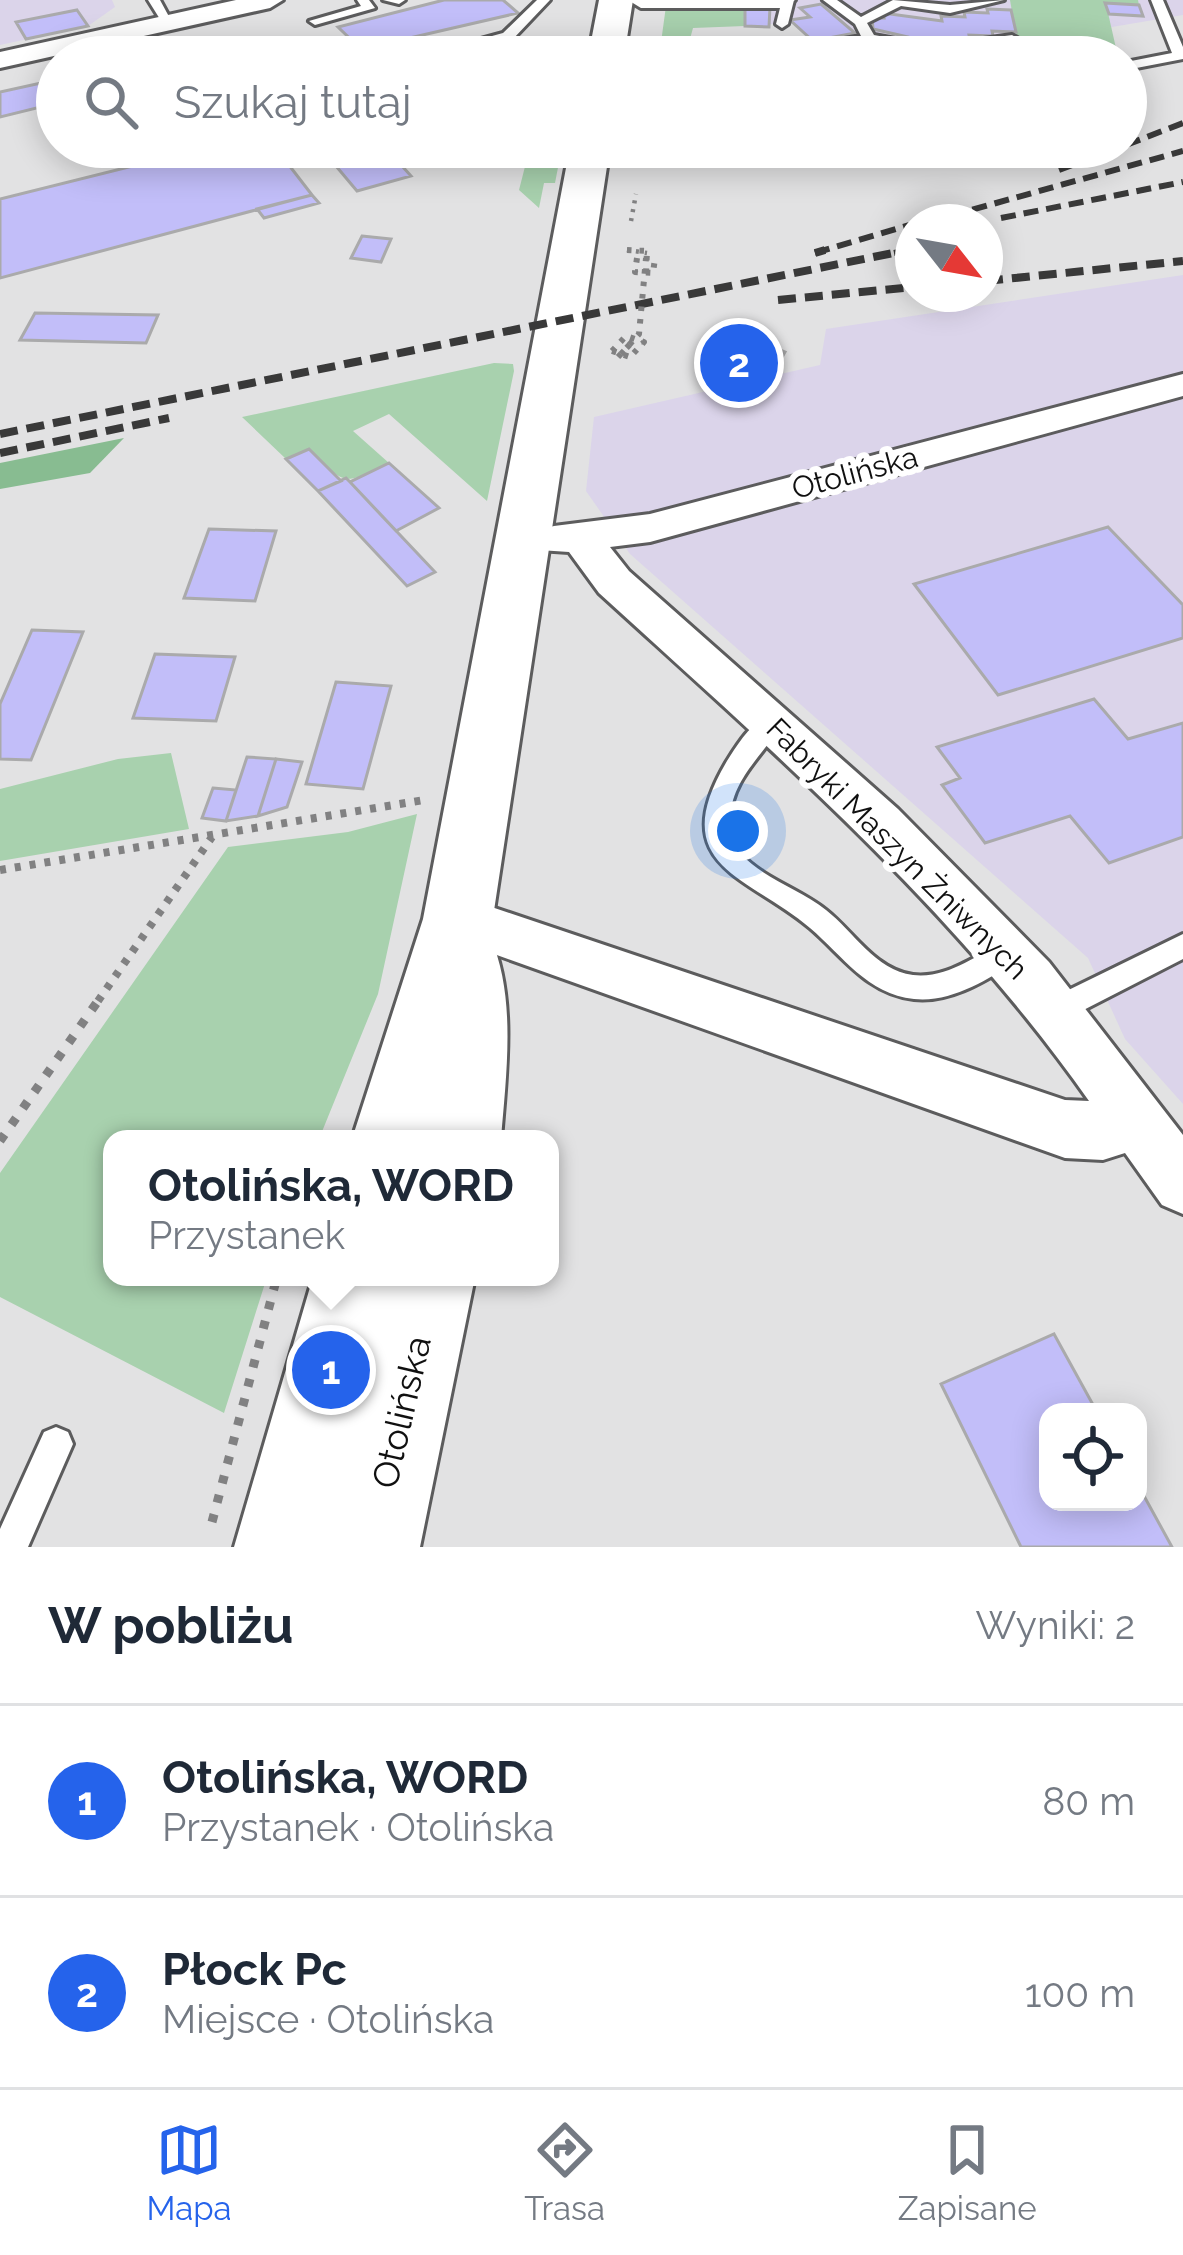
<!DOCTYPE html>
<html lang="pl">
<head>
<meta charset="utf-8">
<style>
  :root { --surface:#fff; --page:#f2f2f3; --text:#1f2937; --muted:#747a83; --line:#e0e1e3; --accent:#2563eb }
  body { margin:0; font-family:Raleway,sans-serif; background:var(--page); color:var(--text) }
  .controls { position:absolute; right:36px; bottom:36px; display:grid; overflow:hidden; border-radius:24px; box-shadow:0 6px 30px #0003 }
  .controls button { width:108px; height:108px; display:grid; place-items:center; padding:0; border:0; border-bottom:3px solid var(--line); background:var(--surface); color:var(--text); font:60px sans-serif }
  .compass { position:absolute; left:895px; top:204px; width:108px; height:108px; border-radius:50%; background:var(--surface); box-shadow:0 6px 30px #0003; rotate:121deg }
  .you { position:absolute; left:738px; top:831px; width:42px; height:42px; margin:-30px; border:9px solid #fff; border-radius:50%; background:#1a73e8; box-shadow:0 0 0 18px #1a73e833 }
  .badge { display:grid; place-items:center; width:78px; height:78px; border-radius:50%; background:var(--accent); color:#fff; font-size:39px; font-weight:700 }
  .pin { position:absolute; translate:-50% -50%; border:6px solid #fff; box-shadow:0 3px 12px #0006 }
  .popup { position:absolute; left:103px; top:1130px; width:456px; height:156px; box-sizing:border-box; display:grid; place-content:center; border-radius:24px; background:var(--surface); filter:drop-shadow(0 3px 9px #0005); font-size:39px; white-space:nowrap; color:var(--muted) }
  .popup b { font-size:45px; color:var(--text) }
  .popup::after { content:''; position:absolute; left:50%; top:100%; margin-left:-24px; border:24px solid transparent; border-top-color:var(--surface) }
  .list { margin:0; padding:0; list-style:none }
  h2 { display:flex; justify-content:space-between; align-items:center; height:156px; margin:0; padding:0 48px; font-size:51px }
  h2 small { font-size:39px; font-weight:400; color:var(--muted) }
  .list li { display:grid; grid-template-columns:78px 1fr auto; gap:36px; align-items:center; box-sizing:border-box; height:192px; padding:0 48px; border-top:3px solid var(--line) }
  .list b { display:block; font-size:45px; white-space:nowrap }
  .list p { margin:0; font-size:39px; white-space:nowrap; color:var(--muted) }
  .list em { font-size:39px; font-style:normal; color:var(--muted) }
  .icon { flex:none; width:66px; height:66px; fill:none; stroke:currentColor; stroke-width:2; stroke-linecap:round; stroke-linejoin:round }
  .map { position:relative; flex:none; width:1183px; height:1547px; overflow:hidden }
  .search { position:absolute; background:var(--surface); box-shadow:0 6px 30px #0003; left:36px; right:36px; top:36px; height:132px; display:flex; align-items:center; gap:30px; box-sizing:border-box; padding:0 42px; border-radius:66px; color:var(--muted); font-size:45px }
  .sheet { height:540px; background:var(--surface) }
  nav { display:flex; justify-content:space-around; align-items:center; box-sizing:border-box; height:168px; border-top:3px solid var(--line); background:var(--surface); font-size:33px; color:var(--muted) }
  nav a { display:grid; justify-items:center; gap:6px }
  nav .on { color:var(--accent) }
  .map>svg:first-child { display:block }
</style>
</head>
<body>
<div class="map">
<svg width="1183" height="1547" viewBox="0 0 1183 1547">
  <rect width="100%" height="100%" fill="#e2e2e3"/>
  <path fill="#dbd4ea" d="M0 0H112L115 7 88 26 0 45Z
    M762 0H1183V15L935 57H833L804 24H758Z
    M1183 275V1104L1125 1039 1088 958 630 554 586 491 594 417 820 365 826 329Z"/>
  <path fill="#a8d1ae" d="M1010 0H1138L1139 5 1106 4 1118 57H1023L1019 44 934 57H879L887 55 875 44 941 53 1017 41Z
    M666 6H745V26L693 28 685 57H659Z
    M530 147H562L555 183H544L539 208 519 190Z
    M494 363 513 364 514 371 487 501 389 414 353 431 389 463C342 486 346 486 309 449L286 459 242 417Z
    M171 753 189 829 0 861V789L118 759Z
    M417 814 378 994 319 1139H112V1277H267L224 1413 0 1297V1173L228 847 348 832Z"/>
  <path fill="#88bc91" d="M124 438 90 473 0 489V463Z"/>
  <path fill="#c2bef9" stroke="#aaaaab" stroke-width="3" d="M444 0H503L518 13 379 45 393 57H369L338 27Z
    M1105 3 1139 5 1143 16 1109 14Z
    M821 4 855 33 813 41 790 20 810 17 800 8Z
    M745 6 770 7 769 27 745 26Z
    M987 9 1011 10 1016 32 992 31 993 36 969 35 970 40 947 39V44L909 42 908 37 873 29 872 18H884L883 13 942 21 941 16 965 17 964 12 988 13Z
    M77 10 88 26 26 39 16 22Z
    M875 44 888 55 850 57 842 50Z
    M50 81 57 103 0 117V92Z
    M209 147H275L312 195 0 278V199Z
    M320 147H385L411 176 357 191Z
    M312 195 319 203 264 218 257 209Z
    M362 236 391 239 381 262 351 258Z
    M35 313 158 315 146 343 20 340Z
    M765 344 785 352 781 359 754 365 758 372 711 380 701 365 726 361 721 352Z
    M309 449 341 481 318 491 286 459Z
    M389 463 439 508 396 531 350 482Z
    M346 478 350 482 435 572 407 586 318 491Z
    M1108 527 1183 605V638L998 695 914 584Z
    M209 529 276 531 255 601 184 598Z
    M32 630 83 632 31 760 0 759V704Z
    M155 654 235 657 216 721 133 718Z
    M336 682 391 686 363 789 306 784Z
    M1094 699 1128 739 1183 723V837L1109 863 1070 816 985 843 942 785 960 778 937 747Z
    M247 757 276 759 258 816 226 821Z
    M276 759 302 762 287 807 258 816Z
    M213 788 236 790 226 821 202 818Z
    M1054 1334 1097 1412H1048V1502H1138V1485L1172 1547H1021L941 1384Z"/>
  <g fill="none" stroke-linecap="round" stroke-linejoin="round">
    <defs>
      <path id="service" d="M148 0H160L173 24H163Z
        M357 0H369L375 8 315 25 309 21 361 6Z
        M383 0H405L399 4Z
        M537 0H550L513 39 438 57H415L503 33Z
        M782 0H794L788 24 782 28 776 24Z
        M823 0H837L861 17 893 0 950 5 1004 0 950 13 901 6 867 23 874 35 933 46 1012 35 1019 39 933 54 869 42 827 50 822 49V43L861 36 855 24Z
        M1151 0H1163L1183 47V59L1126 70V62L1172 53Z
        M593 147H633L589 156 582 152Z
        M770 715 782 724C763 756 731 779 730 820 730 832 733 844 741 854 764 879 800 889 826 910 853 931 875 970 913 975 949 979 975 954 1007 942L1016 946 1020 954 1016 962C986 980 951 1003 914 999 867 994 843 956 810 928 748 875 664 867 727 761 737 745 752 721 770 715Z
        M1183 934V959L1066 1019 1056 1023 1046 1019 1042 1010 1046 1001Z
        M56 1427 68 1432 73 1444 28 1547H0V1529L44 1432Z"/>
      <path id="minor" d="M236 0H283L270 8 0 68V52Z
        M628 0H795L782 8H641Z
        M1183 374V396L650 542 610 547 629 571 898 809 1049 962 1183 1135V1214L1162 1205 1125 1153 1103 1160 1065 1158 441 935 433 919 441 903 459 896 1065 1100 1089 1101C953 907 773 752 599 593L569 552 539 550 533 540 539 530 554 526 650 514Z"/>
      <path id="secondary" d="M599 0H633L624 57H588Z
        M570 147H610L490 937C517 996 506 1076 501 1139H352L423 919Z
        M313 1277H475L420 1547H234Z"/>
    </defs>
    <use href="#service" stroke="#5c5c5d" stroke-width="6"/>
    <use href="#minor" stroke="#5c5c5d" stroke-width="6"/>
    <use href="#secondary" stroke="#5c5c5d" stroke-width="6"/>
    <path stroke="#818182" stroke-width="4.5" stroke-dasharray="3 6" stroke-linecap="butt" d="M631 221 636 194
      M627 250 647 253"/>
    <path stroke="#818182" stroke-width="6" stroke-dasharray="4.5 8" stroke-linecap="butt" d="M627 250 647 251 646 273
      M637 258 635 272 653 273 655 258
      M612 351 626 336 644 342 630 357
      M618 357 635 339"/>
    <path stroke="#818182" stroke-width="8" stroke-dasharray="6 9" stroke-linecap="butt" d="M0 870 424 800
      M98 1001 212 837"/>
    <path stroke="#818182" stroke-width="9" stroke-dasharray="8 12" stroke-linecap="butt" d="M0 1141 100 998
      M212 1522 277 1277"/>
    <use href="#service" fill="#fff" fill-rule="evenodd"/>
    <use href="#minor" fill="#fff" fill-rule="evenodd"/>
    <use href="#secondary" fill="#fff" fill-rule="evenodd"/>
    <path stroke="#393939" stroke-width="6" stroke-dasharray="15 8" stroke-linecap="butt" d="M1126 145 1183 123
      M1059 170 1120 147
      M1001 218 1183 182
      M928 222 1183 151
      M815 253 913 224
      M894 253 913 249"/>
    <path stroke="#393939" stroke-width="8" stroke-dasharray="18 9" stroke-linecap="butt" d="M815 253 825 250
      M985 281 1183 261
      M778 300 913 287
      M0 434 908 250
      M0 453 169 418"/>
    <path stroke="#818182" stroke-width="6" stroke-dasharray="4.5 8" stroke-linecap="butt" d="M612 351 630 357
      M621 354 639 334 646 258"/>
  </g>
  <g text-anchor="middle" stroke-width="12" stroke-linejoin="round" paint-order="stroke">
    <g font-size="30" fill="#101010" stroke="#fff">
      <text transform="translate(855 473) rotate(-15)" y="10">Otolińska</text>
      <text transform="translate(897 849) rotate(45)" y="10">Fabryki Maszyn Żniwnych</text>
    </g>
    <g font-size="36" fill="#101010" stroke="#fff">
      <text transform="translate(401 1412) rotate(-77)" y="13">Otolińska</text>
    </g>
  </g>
</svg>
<div class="controls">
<button><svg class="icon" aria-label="locate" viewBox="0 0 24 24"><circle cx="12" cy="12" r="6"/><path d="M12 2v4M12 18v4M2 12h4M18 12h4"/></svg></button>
</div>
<svg class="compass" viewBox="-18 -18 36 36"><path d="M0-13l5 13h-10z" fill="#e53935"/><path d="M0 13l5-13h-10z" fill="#747a83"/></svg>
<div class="you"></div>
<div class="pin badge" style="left:331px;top:1370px">1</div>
<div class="popup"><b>Otolińska, WORD</b>Przystanek</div>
<div class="pin badge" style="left:739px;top:363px">2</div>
<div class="search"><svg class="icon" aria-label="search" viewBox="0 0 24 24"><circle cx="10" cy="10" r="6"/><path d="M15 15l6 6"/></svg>Szukaj tutaj</div>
</div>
<section class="sheet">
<h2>W pobliżu<small>Wyniki: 2</small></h2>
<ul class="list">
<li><span class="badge">1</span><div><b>Otolińska, WORD</b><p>Przystanek · Otolińska</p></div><em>80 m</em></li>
<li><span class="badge">2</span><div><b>Płock Pc</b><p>Miejsce · Otolińska</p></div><em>100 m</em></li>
</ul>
</section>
<nav>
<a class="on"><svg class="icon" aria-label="map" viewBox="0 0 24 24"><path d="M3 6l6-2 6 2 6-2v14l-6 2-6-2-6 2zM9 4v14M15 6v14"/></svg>Mapa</a>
<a><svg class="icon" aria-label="directions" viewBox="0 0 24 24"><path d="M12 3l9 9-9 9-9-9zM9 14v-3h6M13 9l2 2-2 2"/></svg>Trasa</a>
<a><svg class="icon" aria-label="saved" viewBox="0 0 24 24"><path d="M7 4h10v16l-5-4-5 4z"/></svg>Zapisane</a>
</nav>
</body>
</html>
